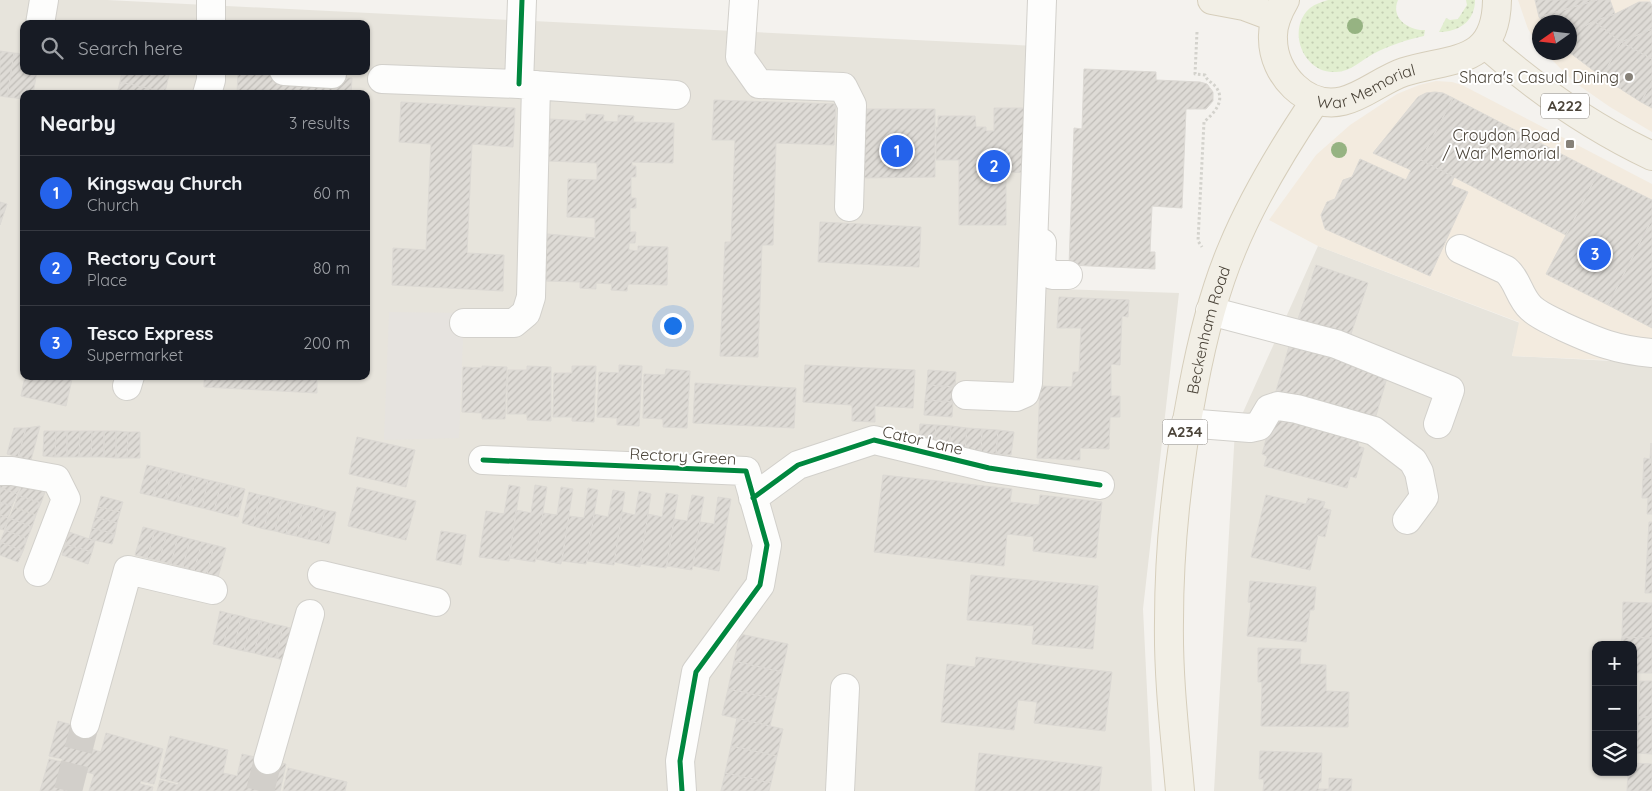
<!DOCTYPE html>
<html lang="en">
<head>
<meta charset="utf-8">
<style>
  :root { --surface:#171b24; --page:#242831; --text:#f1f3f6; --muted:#9ea1a6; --line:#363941; --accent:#2563eb }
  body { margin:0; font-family:Quicksand,sans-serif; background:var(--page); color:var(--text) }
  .controls { position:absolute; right:15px; bottom:15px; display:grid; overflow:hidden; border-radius:10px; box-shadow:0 1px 4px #0004 }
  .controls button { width:45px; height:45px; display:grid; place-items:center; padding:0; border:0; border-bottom:1px solid var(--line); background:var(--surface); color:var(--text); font:25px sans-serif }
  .compass { position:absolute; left:1532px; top:15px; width:45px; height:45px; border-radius:50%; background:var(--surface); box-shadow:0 1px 4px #0004; rotate:256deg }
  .you { position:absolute; left:672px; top:325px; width:18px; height:18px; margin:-12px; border:4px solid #fff; border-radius:50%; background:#1a73e8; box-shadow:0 0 0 8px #1a73e833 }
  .badge { display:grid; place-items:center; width:32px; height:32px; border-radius:50%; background:var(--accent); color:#fff; font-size:16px; font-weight:700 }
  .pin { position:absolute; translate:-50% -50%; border:2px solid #fff; box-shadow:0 1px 5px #0006 }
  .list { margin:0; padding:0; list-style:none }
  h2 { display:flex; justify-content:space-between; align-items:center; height:65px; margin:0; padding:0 20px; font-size:21px }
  h2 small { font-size:16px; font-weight:400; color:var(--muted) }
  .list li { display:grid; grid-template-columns:32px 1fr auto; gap:15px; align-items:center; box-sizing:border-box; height:75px; padding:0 20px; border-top:1px solid var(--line) }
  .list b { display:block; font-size:19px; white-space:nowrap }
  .list p { margin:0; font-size:16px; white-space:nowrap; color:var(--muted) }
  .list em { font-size:16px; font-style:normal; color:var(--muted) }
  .icon { flex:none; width:28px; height:28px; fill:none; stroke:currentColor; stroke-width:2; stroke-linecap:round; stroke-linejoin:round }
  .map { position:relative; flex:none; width:1652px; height:791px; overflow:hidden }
  .search { position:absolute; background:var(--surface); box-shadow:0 1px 4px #0004; left:20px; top:20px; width:350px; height:55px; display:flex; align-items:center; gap:12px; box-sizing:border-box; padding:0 18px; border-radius:10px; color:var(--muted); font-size:19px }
  .panel { position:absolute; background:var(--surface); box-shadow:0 1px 4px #0004; left:20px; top:90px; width:350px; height:290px; border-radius:10px }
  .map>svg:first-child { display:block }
</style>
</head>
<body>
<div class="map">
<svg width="1652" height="791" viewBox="0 0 1652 791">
  <defs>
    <pattern id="grass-dots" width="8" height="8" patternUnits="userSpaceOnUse" patternTransform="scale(1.25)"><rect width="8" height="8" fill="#e1eecf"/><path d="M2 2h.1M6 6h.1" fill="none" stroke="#c3cdb2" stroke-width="1.8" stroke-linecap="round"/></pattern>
    <pattern id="building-hatch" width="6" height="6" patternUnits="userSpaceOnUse" patternTransform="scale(1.25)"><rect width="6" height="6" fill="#dedbd6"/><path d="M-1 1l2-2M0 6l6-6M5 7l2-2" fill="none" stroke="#c0bdb8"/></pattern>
  </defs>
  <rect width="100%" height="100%" fill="#f4f2ee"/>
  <path fill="#e7e4dc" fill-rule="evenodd" d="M0 0H107L1036 46 1029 288 1179 293 1143 609 1152 791H0ZM24 24H366V71H24ZM24 94H366V376H24Z
    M1318 246 1520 323 1512 356 1652 363V791H1214L1235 430ZM1596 645H1633V772H1596Z"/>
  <path fill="#f3ebdf" d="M1518 0H1650L1652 6V132L1610 107 1574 82 1545 53 1570 52V22H1540L1539 46 1528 29Z
    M1436 81 1452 82 1462 85 1652 184V362L1512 356 1519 322 1318 246 1269 220 1316 155 1350 125 1397 94 1419 85Z"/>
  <path fill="url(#grass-dots)" d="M1328 0H1398C1390 18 1409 31 1425 30L1424 36C1406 40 1390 45 1373 54 1362 60 1350 72 1336 72 1303 74 1286 29 1310 8 1315 4 1322 2 1328 0Z
    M1466 0H1475C1475 22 1458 32 1439 32L1446 18 1450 20 1458 19 1467 5Z"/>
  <path fill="#e6e3df" d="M389 312 464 313 459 438 384 440Z"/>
  <path fill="url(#building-hatch)" stroke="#dcd9d4" d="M1535 0H1597L1539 17Z
    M1597 0H1610L1615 14 1594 21 1570 34V22H1543L1539 17Z
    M1639 2H1650L1652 6V29L1621 42 1594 21 1615 14Z
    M1594 21 1621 42 1602 77 1569 52 1570 34Z
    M1652 29V59L1621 42Z
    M1621 42 1652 59V81L1641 102 1602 77Z
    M0 51 14 53 7 97 0 96Z
    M14 53 24 54V71H37L33 94H24V99L7 97Z
    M1084 69 1156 72V80L1200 82 1207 84 1213 92V101L1206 109H1186L1182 208 1152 206 1150 252H1155V269L1069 265 1074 128 1082 129Z
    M122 71H170L165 92 120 82Z
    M238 72 352 78 351 94H237Z
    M1652 81V108L1641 102Z
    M120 82 165 92V94H117Z
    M1435 92 1443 93 1453 98 1421 160 1411 170 1373 153 1418 97 1426 93Z
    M1453 98 1598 173 1566 235 1421 160Z
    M714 100 836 104 834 145 776 143 773 245H762L758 357 720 356 725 242H731L735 140H712Z
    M401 102 515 108 513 147 472 144 467 253 504 255 503 291 392 285 393 248 426 250 431 144 399 142Z
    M994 108H1029L1030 172 996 173V181H1006V225H959V160H936V127H938V116H975L976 127H986V131H994Z
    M864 109H935V177L860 178Z
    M586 114 604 115 603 121 618 122V115L634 116 633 122 674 123 673 163 632 162V166H636V177H631V198H636V208H630V232H636L635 243H629V250L638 251V246L668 247 667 285 628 284 627 291 611 290 612 284 596 283V289L580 288V282L545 281 547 234 595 238V218L567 217 568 179 597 180V163L548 161 549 119 586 121Z
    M1360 159 1406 180 1411 170 1421 160 1454 177 1451 185 1468 192 1430 276 1325 229 1321 215 1327 202 1335 199 1343 180 1352 177Z
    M1598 173 1652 200V219L1608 305 1546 274Z
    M0 202 7 204 0 225Z
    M1652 219V328L1608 305Z
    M820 222 921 227 919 267 818 262Z
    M1316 265 1368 283 1350 337 1298 319Z
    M1059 297 1129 300 1128 317 1122 316 1120 365 1111 364V396H1120V417H1110L1109 449 1080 448V460L1037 458 1040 386 1072 387 1073 372H1079L1081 328H1057Z
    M1290 343 1389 371 1373 426 1274 398Z
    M619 365 642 366 639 426 617 425V418L597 417 599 372 619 373Z
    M805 365 915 370 913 408 875 406V422L852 421V405L803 402Z
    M482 366 507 367 505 419H482V413L462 412 463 367 482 368Z
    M527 366 551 367V421L527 420V414H507L508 370H527Z
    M572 366H596L594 422 572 421V417H553L554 373H572Z
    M666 369 690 371 687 428 663 427V419L643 418 644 374 665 375Z
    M928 370 956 372 955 387 927 385Z
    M25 376H58L72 379 66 406 21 396Z
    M204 376H317V393L204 387Z
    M695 383 796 388 794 428 693 423Z
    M927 385 955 387 953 402 925 400Z
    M925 400 953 402 952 417 924 415Z
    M1277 416 1360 438 1358 446 1364 448 1356 478 1350 476 1347 488 1264 466 1267 456 1262 454 1270 425Z
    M920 424 936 425 934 448 918 447Z
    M936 425 951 426 949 450 934 448Z
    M40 426 31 460 18 457 26 428Z
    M951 426 967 428 965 451 949 450Z
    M14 428H26L18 457 7 454Z
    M967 428 982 429 981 453 965 451Z
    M982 429 998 430 996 454 981 453Z
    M998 430 1014 432 1011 455 996 454Z
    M44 431H56L55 457 43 456Z
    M56 431H67V457H55Z
    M67 431H80L79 457H67Z
    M80 431H92L91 457H79Z
    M92 431H104V457H91Z
    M104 431H116V458L104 457Z
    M116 431 128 432 127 458H116Z
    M128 432H140V458H127Z
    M357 437 415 450 406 487 349 474Z
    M1651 443 1652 478H1643L1644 458 1650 459Z
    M147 465 160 468 153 496 140 493Z
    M160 468 172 471 165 499 153 496Z
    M172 471 184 474 177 502 165 499Z
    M184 474 196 477 189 505 177 502Z
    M0 475 22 483 17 494 0 488Z
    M883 475 1012 489 1010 502 1039 505 1040 495 1102 502 1096 558 1033 551 1034 537 1007 534 1004 566 874 552Z
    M196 477 208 480 202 508 189 505Z
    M1643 478H1652V514H1647L1648 498H1642Z
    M208 480 221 483 214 511 202 508Z
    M23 483 45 492 41 503 18 495Z
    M221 483 233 486 226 514 214 511Z
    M509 485 520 487 509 561 479 557 486 511 504 514Z
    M535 485 547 487 535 562 509 558 516 510 531 513Z
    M233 486 245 489 238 517 226 514Z
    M357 487 416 501 406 540 348 526Z
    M561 487 573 489 561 564 536 559 543 513 557 515Z
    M0 488 17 494 12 506 0 502Z
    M588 488 598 490 586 564 562 561 569 516 584 518Z
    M613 490 625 492 614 565 587 561 594 514 608 517Z
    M639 491 651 494 640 567 614 562 622 512 635 515Z
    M249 492 260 495 253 526 242 523Z
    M666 493 678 495 666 568 640 564 648 514 662 517Z
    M18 495 41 503 36 515 14 507Z
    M260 495 271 497 264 529 253 526Z
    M692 495 704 497 692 570 667 566 674 519 687 521Z
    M1266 495 1306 504 1308 498 1325 502 1323 508 1331 510 1325 537 1318 535 1310 570 1251 557Z
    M101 496 123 502 120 512 98 507Z
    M271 497 282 500 275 531 264 529Z
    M718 497 731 499 719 571 693 566 700 522 714 524Z
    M282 500 292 502 286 534 275 531Z
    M0 502 12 506 8 518 0 515Z
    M292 502 304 505 296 536 286 534Z
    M304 505 315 507 307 539 296 536Z
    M14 507 36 515 32 527 9 518Z
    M98 507 120 512 117 523 95 517Z
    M315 507 325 510 318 541 307 539Z
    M325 510 336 512 329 544 318 541Z
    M0 515 8 518 4 530 0 529Z
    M95 517 117 523 115 534 92 528Z
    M9 518 32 527 27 539 5 530Z
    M1649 522H1652V557H1647Z
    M143 527 155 530 147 558 135 555Z
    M92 528 115 534 112 544 89 539Z
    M5 530 27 539 23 551 0 542Z
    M155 530 167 533 159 561 147 558Z
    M441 531 466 535 461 565 436 560Z
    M69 532 95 541 92 552 65 544Z
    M167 533 178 536 171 564 159 561Z
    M178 536 190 539 183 567 171 564Z
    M190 539 202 542 194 571 183 567Z
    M0 542 23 551 18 562 0 555Z
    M202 542 214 545 207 574 194 571Z
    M65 544 92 552 88 564 62 555Z
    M214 545 226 548 218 577 207 574Z
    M1647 557H1652V593H1645Z
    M971 575 1098 586 1093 649 1032 644 1034 626 967 620Z
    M1250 581 1316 587 1314 610H1310L1306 642 1247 636 1251 603 1248 602Z
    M1623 602 1652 603V638L1622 637Z
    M220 611 231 614 223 646 213 644Z
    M231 614 241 616 234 649 223 646Z
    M241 616 251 619 244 651 234 649Z
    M251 619 262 621 254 653 244 651Z
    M262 621 272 624 265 656 254 653Z
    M272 624 283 626 276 658 265 656Z
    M283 626 294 629 286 661 276 658Z
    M740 634 788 644 782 672 734 661Z
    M1622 637 1652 638V673H1633V645H1621Z
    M1258 648 1301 649 1300 664 1326 665V691L1349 692 1348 727 1261 726 1262 682H1258Z
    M976 657 1112 672 1105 731 1034 723 1037 702 1018 700 1014 730 941 722 947 664 975 667Z
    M734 661 782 672 776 699 728 689Z
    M1640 681H1652V717H1638Z
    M728 689 776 699 770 726 722 715Z
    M1638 717H1652V754L1636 753Z
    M737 718 783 729 777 756 731 746Z
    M58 721 90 730 85 747 101 752 106 733 163 749 154 784 141 781 140 784 153 787 152 791H89L94 774 86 772 85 775 77 773 72 791H40L49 759 62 762 63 759 49 756Z
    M170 736 228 750 223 773 237 776 242 754 286 764 280 791H157L160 780 178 785 179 783 160 778Z
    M731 746 777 756 771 783 725 773Z
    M1260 751 1322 753 1321 782H1319L1318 789H1329V778L1352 779 1351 791H1263L1264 779H1259Z
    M979 753 1102 767 1099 791H975Z
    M1633 763 1652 764V791H1627L1628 772H1633Z
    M288 768 347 782 345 791H283Z
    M725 773 771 783 769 791H721Z"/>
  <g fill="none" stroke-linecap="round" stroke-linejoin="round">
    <path stroke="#d2cfca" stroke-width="28" stroke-dasharray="28 14" stroke-linecap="butt" d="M68 791 85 724
      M260 791 268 760"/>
    <defs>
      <path id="minor" d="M744 0 740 57 759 84 843 87 852 105 849 207
        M40 24 44 0
        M211 24V0
        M284 71 332 74
        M382 79 519 84 676 95
        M519 84 522 0
        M207 94 211 80V71
        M1042 243 1041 267 1052 275H1068
        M1460 249 1506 270C1518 280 1519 297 1531 308 1541 317 1553 321 1564 327 1597 342 1616 350 1652 353
        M1210 311 1336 344 1450 390 1438 424
        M464 323H514L526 313 531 297 536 85
        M127 386 130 376
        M966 395 1016 397 1025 393 1028 383 1042 0
        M1186 423 1250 428 1259 426 1269 409 1278 406 1297 409 1374 431 1413 461 1419 472 1424 497 1407 520
        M483 460 746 471 767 545 760 585 696 672 680 761 682 791
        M0 471H12L56 479 66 499 38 572
        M753 498 798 465 874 440 989 468 1100 485
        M322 575 436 602
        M85 724 128 570 213 590
        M268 760 310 614
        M840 791 845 688"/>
      <g id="major">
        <path d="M1212 0 1244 6 1276 18"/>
        <path id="s1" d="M1285 0C1278 12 1272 25 1273 39 1273 74 1306 110 1343 101 1364 96 1383 79 1404 72 1452 57 1496 66 1497 0"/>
        <path d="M1485 44C1535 88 1591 127 1652 156"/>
        <path id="s2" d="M1180 791C1175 735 1168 678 1169 621 1169 542 1178 465 1193 388 1202 340 1213 294 1232 249 1253 198 1284 147 1315 101"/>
      </g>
    </defs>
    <use href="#minor" stroke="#d2d0cb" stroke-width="30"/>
    <use href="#major" stroke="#d6cebb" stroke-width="30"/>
    <path stroke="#d3d2cc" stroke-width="3" stroke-dasharray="2.5 2.5" stroke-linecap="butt" d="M1197 32 1195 74 1205 75C1207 81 1212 82 1216 87 1226 101 1214 113 1204 122L1198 241 1202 247"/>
    <use href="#minor" stroke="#fdfdfc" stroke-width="28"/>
    <use href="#major" stroke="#f2efe6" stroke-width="28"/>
    <defs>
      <path id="cycleway" d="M519 84 522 0
        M483 460 746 471 767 545 760 585 696 672 680 761 682 791
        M753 498 798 465 874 440 989 468 1100 485"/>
    </defs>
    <use href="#cycleway" stroke="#fff" stroke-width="8"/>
    <use href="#cycleway" stroke="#00873e" stroke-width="5"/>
  </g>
  <g fill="#96b382">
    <circle cx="1355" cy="26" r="8"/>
    <circle cx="1339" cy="150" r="8"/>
  </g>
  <g fill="#868178" stroke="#fff" stroke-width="2">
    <circle cx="1629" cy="77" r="5"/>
    <rect x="1565" y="139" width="10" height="10" rx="2.5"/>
  </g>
  <g text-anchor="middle" stroke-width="4" stroke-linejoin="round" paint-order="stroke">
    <g fill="#fff" stroke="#817c74" stroke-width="1">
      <rect x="1541" y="93.5" width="48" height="25" rx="4"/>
      <rect x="1162.5" y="419.5" width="45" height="25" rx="4"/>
    </g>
    <g font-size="15" font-weight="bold" fill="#4b4439">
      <text x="1565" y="111">A222</text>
      <text x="1185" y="437">A234</text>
    </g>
    <g font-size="16" fill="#4b4439" stroke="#fff" text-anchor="end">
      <text x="1619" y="83">Shara's Casual Dining</text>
      <text x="1560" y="141">Croydon Road<tspan x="1560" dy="18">/ War Memorial</tspan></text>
    </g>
    <g font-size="16" fill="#4b4439" stroke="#fff">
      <text dy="6" stroke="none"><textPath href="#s1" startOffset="174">War Memorial</textPath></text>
      <text dy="6" stroke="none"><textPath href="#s2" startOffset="465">Beckenham Road</textPath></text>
      <text transform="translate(923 440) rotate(13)" y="6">Cator Lane</text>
      <text transform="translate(683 456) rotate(3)" y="6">Rectory Green</text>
    </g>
  </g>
</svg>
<div class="controls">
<button>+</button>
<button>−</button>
<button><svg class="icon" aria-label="layers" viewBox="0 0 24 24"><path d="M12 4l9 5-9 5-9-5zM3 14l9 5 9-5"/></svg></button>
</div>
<svg class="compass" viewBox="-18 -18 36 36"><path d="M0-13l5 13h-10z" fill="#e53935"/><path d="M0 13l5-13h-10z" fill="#9ea1a6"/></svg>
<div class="you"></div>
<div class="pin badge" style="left:897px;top:151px">1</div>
<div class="pin badge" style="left:994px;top:166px">2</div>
<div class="pin badge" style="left:1595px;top:254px">3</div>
<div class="search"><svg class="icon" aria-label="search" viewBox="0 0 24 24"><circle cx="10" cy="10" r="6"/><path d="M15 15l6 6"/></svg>Search here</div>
<section class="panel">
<h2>Nearby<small>3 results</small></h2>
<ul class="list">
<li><span class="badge">1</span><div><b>Kingsway Church</b><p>Church</p></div><em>60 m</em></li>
<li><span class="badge">2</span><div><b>Rectory Court</b><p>Place</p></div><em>80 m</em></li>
<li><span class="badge">3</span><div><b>Tesco Express</b><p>Supermarket</p></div><em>200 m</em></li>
</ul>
</section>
</div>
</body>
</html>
